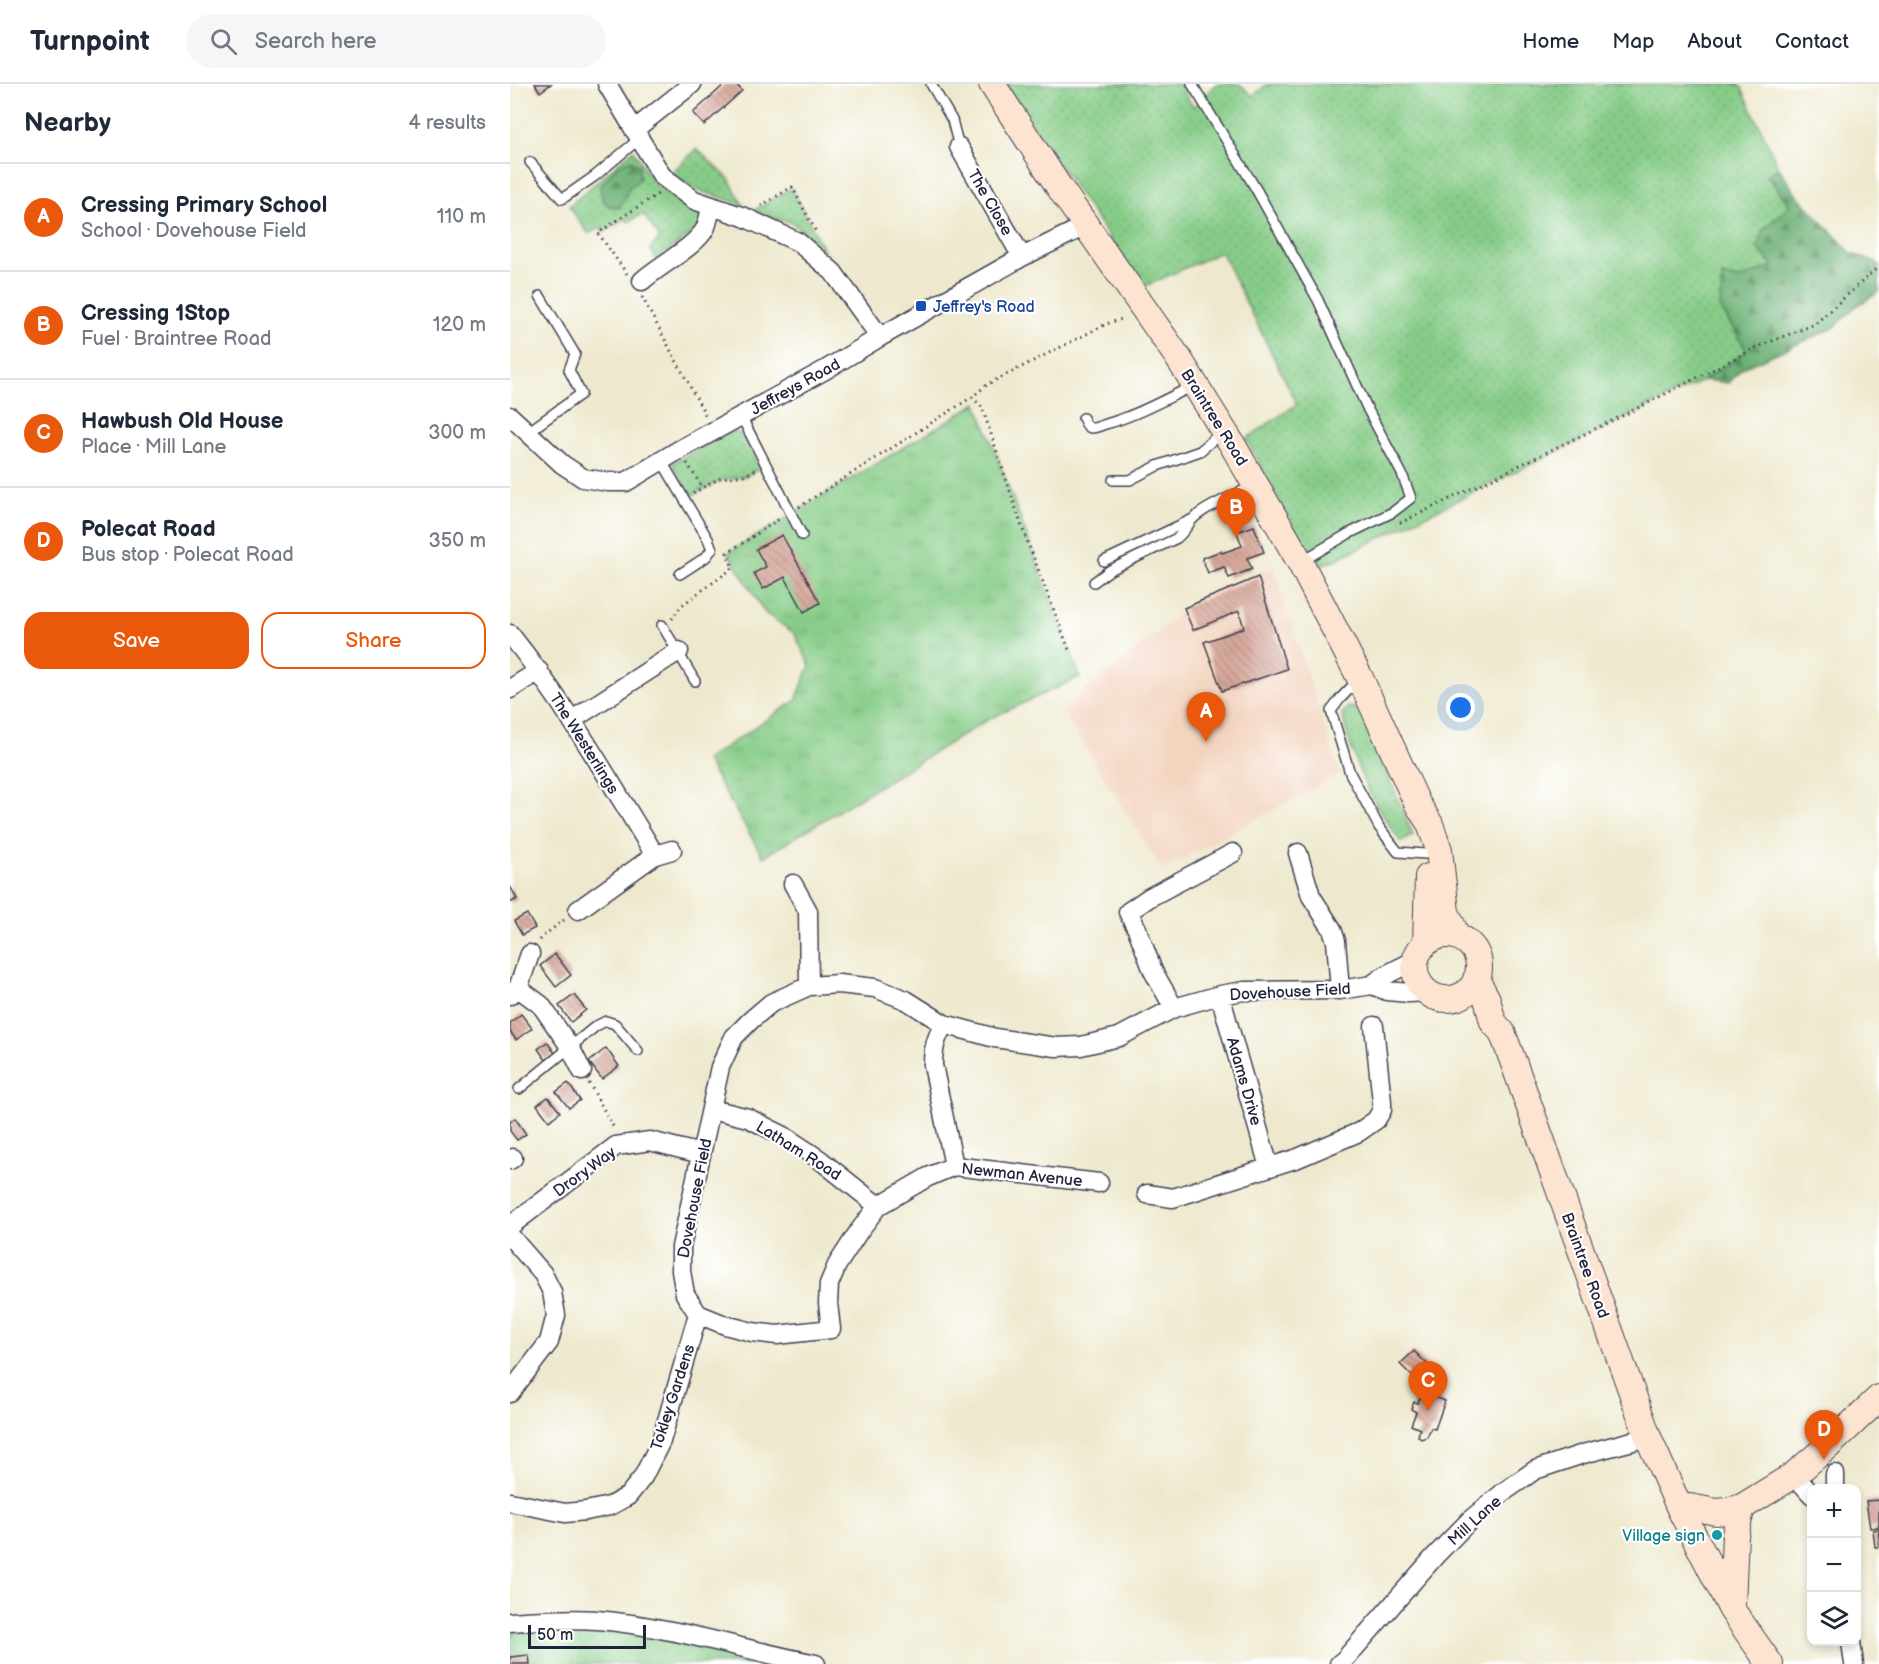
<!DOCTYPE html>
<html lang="en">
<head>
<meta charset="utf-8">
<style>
  :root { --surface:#fff; --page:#f6f6f7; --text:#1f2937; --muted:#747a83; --line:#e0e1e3; --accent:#ea580c }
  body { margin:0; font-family:"Balsamiq Sans",sans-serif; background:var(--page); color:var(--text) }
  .controls { position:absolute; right:18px; bottom:18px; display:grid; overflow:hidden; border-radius:12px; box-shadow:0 3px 9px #0003 }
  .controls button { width:54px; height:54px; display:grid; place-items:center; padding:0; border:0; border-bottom:2px solid var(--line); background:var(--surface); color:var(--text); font:30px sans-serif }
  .scale { position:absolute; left:18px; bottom:15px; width:118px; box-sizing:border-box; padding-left:6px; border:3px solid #22223b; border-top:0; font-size:16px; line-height:21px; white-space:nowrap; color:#22223b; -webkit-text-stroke:4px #fff; paint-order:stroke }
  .you { position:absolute; left:951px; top:624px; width:21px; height:21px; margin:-15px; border:4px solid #fff; border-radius:50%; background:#1a73e8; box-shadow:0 0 0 9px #1a73e833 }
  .badge { display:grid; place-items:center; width:39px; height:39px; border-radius:50%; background:var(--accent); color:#fff; font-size:20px; font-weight:700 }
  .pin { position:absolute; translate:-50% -50px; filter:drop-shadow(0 2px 3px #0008) }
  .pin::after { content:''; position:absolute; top:32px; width:21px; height:18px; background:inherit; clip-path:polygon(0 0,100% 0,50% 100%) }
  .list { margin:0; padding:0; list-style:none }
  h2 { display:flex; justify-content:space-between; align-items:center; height:78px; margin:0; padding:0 24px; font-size:26px }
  h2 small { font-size:20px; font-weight:400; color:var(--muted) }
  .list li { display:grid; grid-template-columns:39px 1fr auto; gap:18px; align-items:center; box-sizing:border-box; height:108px; padding:0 24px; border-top:2px solid var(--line) }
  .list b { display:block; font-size:22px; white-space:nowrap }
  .list p { margin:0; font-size:20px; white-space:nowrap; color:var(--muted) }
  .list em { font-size:20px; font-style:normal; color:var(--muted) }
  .actions { display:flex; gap:12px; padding:18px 24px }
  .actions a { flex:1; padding:14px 0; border:2px solid var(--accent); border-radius:18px; text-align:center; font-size:21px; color:var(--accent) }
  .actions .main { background:var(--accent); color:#fff }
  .icon { flex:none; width:33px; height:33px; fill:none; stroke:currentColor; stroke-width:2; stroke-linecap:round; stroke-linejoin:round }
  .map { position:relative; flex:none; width:1369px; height:1580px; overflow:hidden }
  header { display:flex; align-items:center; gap:36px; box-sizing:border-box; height:84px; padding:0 30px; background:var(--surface); border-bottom:2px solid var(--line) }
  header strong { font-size:28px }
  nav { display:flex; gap:33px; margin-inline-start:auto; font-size:21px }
  .search { width:420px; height:54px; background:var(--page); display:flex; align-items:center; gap:15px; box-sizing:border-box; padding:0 21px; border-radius:33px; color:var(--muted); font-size:22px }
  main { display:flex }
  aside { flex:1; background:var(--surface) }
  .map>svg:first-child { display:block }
</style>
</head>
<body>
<header>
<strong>Turnpoint</strong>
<div class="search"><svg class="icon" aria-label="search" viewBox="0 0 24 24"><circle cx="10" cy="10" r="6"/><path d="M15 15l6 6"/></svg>Search here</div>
<nav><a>Home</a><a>Map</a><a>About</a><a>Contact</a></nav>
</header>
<main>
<aside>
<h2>Nearby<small>4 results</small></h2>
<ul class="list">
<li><span class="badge">A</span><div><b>Cressing Primary School</b><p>School · Dovehouse Field</p></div><em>110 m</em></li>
<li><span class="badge">B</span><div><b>Cressing 1Stop</b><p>Fuel · Braintree Road</p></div><em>120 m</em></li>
<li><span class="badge">C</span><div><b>Hawbush Old House</b><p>Place · Mill Lane</p></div><em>300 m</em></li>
<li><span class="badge">D</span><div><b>Polecat Road</b><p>Bus stop · Polecat Road</p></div><em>350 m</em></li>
</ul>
<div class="actions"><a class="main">Save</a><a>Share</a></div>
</aside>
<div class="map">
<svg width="1369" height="1580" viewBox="0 0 1369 1580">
  <defs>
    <pattern id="grass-dots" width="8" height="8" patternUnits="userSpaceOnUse" patternTransform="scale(1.5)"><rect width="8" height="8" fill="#86cc87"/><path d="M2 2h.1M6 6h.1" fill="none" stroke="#73af75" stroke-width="1.8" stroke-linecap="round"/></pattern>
    <pattern id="forest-firs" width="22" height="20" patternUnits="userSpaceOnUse" patternTransform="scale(1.5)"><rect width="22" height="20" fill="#6cb074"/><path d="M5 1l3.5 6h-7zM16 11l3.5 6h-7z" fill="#588f60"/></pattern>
    <pattern id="park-tufts" width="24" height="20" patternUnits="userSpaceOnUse" patternTransform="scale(1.5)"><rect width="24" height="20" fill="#86cc87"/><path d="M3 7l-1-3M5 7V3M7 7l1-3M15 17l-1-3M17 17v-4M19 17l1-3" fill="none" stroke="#73af75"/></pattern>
    <pattern id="building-back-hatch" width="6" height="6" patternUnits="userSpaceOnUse" patternTransform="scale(1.5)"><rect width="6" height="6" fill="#d39f90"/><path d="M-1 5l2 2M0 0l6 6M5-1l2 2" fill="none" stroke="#ab8177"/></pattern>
  </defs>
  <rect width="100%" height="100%" fill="#fff"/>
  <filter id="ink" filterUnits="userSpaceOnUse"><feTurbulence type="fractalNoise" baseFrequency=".0167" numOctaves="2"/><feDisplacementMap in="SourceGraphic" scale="12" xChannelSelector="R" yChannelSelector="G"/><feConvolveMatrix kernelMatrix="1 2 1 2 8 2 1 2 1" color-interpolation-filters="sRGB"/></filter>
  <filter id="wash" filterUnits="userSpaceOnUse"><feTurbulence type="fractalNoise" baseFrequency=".008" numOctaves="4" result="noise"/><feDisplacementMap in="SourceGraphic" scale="24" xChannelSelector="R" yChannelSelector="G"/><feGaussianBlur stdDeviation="1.35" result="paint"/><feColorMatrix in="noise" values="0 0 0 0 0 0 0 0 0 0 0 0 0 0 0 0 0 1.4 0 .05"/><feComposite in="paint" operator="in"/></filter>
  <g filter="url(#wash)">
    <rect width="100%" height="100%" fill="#eee9ce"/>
    <path fill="#f3d4bf" d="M763 483 830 690 652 786 552 626 696 508Z"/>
    <path fill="url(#grass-dots)" stroke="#547761" stroke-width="1.5" d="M496 0H670L683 23 706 0H729L743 12 757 0H1228L1232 4 1269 84 1257 91 1281 122 1254 145 1263 182 1231 195 1212 192 1237 267 1194 296 827 475 806 483 736 355 787 320 711 168 633 203 499 7Z
      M187 65 219 95 233 121 185 105 161 89Z
      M123 66C132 79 139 95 151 106 164 117 179 122 191 134L190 144 146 175 140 165 150 154 133 130 118 138 116 134 94 148 91 144 78 149 59 122Z
      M282 104 314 167 293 147 281 138 264 135 243 127Z
      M221 347C239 349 243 370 249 385L236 392 212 396 181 412 162 379Z
      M838 623 851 625 903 752 891 758C859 715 844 682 832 630Z
      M68 1542 121 1547 158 1555 247 1580H0V1549Z"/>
    <path fill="url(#forest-firs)" stroke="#476958" stroke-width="1.5" d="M120 76 129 81 130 95 120 103 109 124C95 123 91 116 90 102L107 82Z
      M1269 84 1285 109 1341 169 1369 180V208L1345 223 1324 244 1232 284 1218 299 1194 296 1237 267 1210 223 1212 192 1231 195 1263 182 1247 163 1254 145 1280 122 1257 91Z"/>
    <path fill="url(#park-tufts)" stroke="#547761" stroke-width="1.5" d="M467 319 570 593 479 635 253 773 196 676 286 616 300 581 284 549 255 529 218 469Z"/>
    <g id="blocks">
      <path fill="url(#building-back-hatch)" d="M25 0H41L30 8Z
        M215 0H226L232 7 194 41 183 29Z
        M744 442 754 468 737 474 742 485 719 494 714 483 698 489 692 474 711 467 712 469 732 462 727 448Z
        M272 451 310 519 294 528 275 493 253 505 244 489 256 483 246 465Z
        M748 493 777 585 712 607 694 558 734 544 729 527 683 546 674 524Z
        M0 802 7 815 0 819Z
        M17 830 25 844 12 851 4 837Z
        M45 870 61 891 46 903 30 882Z
        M64 911 76 926 61 938 49 922Z
        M11 930 22 944 6 956 0 947V939Z
        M37 958 45 969 36 976 28 965Z
        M96 964 109 982 92 995 79 978Z
        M58 999 70 1016 59 1024 46 1008Z
        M38 1013 50 1028 39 1037 27 1021Z
        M5 1034 16 1050 7 1056 0 1047V1038Z
        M904 1267 919 1282 905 1295 890 1280Z
        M916 1298 929 1303 925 1313 935 1317 925 1345 921 1344 917 1353 911 1355 908 1352 910 1345 901 1341 906 1328 901 1325 904 1318 908 1319Z
        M1369 1416V1443L1360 1444 1356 1417Z
        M1369 1445V1463H1365L1363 1446Z
        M19 1571 20 1580H0V1573Z"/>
    </g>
  </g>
  <g filter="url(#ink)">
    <use href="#blocks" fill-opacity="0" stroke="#414051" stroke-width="1.5"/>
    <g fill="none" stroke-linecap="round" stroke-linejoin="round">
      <defs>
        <path id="lane" d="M421 0 442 36 449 63
          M682 0 746 105 808 216 858 326 892 390 901 414 883 428 838 450 792 477
          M20 78 52 115 85 92 129 55
          M231 332 292 451
          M573 334C575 338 577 344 582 344 586 344 592 341 596 340 627 331 654 316 683 302
          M18 348 71 310 59 286 65 270 30 212
          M151 376 198 455 202 465 196 473 170 490
          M603 396H620L647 382 690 367 712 348
          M594 477 683 435
          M584 498 600 486 667 454C673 449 677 442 682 436 691 425 730 408 744 402
          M152 541 185 597
          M848 596 830 615 821 627 840 689 869 743 888 768 915 770
          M9 1005 86 942 96 937 105 940 128 967"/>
        <path id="street" d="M97 0 152 92 184 116 234 133 288 158 323 188 370 253
          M124 46 182 0
          M449 63 512 173
          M132 197C149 181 184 164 195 145 198 139 199 130 202 122
          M0 332 52 380 73 394 98 398H116L169 366 315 286 370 253 512 173 577 141
          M0 550C55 619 99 696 145 771
          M0 605 29 587
          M62 636 169 567
          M788 769 801 812 822 845 826 857 830 906
          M283 800 298 827 299 902
          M68 826 145 771 162 766
          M862 901C875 889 892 884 906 875
          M8 904 31 921 60 963 72 987
          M0 911 8 904 20 870
          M710 911 759 1083
          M664 924 643 887 627 845 618 828 640 813 723 769
          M434 940C426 954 423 964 423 981L444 1082
          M202 1025 238 1034 274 1052 309 1075 368 1122
          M0 1076 3 1074
          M589 1099 444 1082 418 1093 368 1122 349 1147 327 1181 319 1200 318 1219 321 1245 267 1251 242 1248 215 1241 188 1230 175 1210 171 1187V1163L210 983 224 953 241 936 261 919 299 902 329 900 365 904 396 916 434 940 485 954 546 963 571 962 609 953 664 924 710 911 734 907 830 906 862 901 877 907 899 909 917 908
          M637 1110 663 1114 788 1074 849 1048 866 1036 872 1026V1018L864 942
          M0 1142 106 1062 140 1057 191 1070
          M0 1152 33 1190 42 1208 46 1231 39 1258 0 1309
          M1325 1390V1404
          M1284 1391 1302 1411
          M0 1418 55 1429 76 1427 100 1422 118 1412 133 1393 151 1357 188 1230
          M0 1538C29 1536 58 1534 87 1536 161 1542 234 1566 306 1580
          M1341 1558 1344 1580
          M829 1580 835 1575 925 1472 960 1436 995 1407 1025 1386 1073 1370 1138 1353"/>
        <path id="secondary" d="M482 0 549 103 669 275 722 360 790 478 850 594 907 719 920 740 929 766 936 828 947 852
          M905 883a32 32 0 1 1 64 0a32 32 0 1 1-64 0Z
          M916 859 918 793
          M966 895 977 915 983 938 992 948 1003 977 1138 1353 1170 1425 1222 1526 1260 1580
          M1170 1425 1180 1423 1206 1428 1217 1427 1232 1423 1284 1391 1317 1363 1369 1314
          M1222 1521 1225 1451 1232 1423"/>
      </defs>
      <use href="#lane" stroke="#414051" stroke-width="12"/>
      <use href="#street" stroke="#414051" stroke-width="21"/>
      <use href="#secondary" stroke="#414051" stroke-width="28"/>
      <path stroke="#414051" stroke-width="3" stroke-dasharray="1.5 4.5" stroke-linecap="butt" d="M251 122 282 103 307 150
        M117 190 88 149 149 109
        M132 213 197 334
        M462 313 472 323 513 446 560 568
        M177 379 192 403
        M183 409 210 394 236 391 246 385
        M289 423 462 313 478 300 596 240 615 234
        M890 439 1120 328 1247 263 1305 240 1366 185H1369
        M162 535 172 521 223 484 217 469 271 434
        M30 856 33 852 54 836
        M79 999 105 1046"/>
      <use href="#lane" stroke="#fff" stroke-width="9"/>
      <use href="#street" stroke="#fff" stroke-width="18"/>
      <use href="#secondary" stroke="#fde4d1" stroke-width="26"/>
    </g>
  </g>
  <rect fill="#1a4fb4" stroke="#fff" stroke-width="2" x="405" y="216" width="12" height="12" rx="3"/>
  <circle fill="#0f9aa8" stroke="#fff" stroke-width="2" cx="1207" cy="1451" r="6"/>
  <g text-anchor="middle" stroke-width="4.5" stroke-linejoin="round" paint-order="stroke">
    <g font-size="16" fill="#22223b" stroke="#fff">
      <text transform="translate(481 118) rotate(60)" y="6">The Close</text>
      <text transform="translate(285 302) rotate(-29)" y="6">Jeffreys Road</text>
      <text transform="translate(705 333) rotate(58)" y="6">Braintree Road</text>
      <text transform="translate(75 659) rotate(58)" y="6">The Westerlings</text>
      <text transform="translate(780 907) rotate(-3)" y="6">Dovehouse Field</text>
      <text transform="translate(735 997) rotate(74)" y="6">Adams Drive</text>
      <text transform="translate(289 1066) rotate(32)" y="6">Latham Road</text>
      <text transform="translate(74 1087) rotate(-36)" y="6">Drory Way</text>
      <text transform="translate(512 1090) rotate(6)" y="6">Newman Avenue</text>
      <text transform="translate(184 1114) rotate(-79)" y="6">Dovehouse Field</text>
      <text transform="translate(1076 1181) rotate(70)" y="6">Braintree Road</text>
      <text transform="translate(162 1313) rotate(-72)" y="6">Tokley Gardens</text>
      <text transform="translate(964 1436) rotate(-42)" y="6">Mill Lane</text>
    </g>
    <g font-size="16" fill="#164399" stroke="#fff" text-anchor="start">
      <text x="423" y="228">Jeffrey's Road</text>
    </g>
    <g font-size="16" fill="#0d838f" stroke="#fff" text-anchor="end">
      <text x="1195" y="1457">Village sign</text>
    </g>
  </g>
</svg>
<div class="controls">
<button>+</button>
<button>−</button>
<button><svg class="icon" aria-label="layers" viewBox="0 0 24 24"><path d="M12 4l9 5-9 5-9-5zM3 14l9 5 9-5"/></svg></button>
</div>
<div class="scale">50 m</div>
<div class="you"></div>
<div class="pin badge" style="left:696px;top:658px">A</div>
<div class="pin badge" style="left:726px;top:454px">B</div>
<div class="pin badge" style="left:918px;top:1327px">C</div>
<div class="pin badge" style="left:1314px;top:1376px">D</div>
</div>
</main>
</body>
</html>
